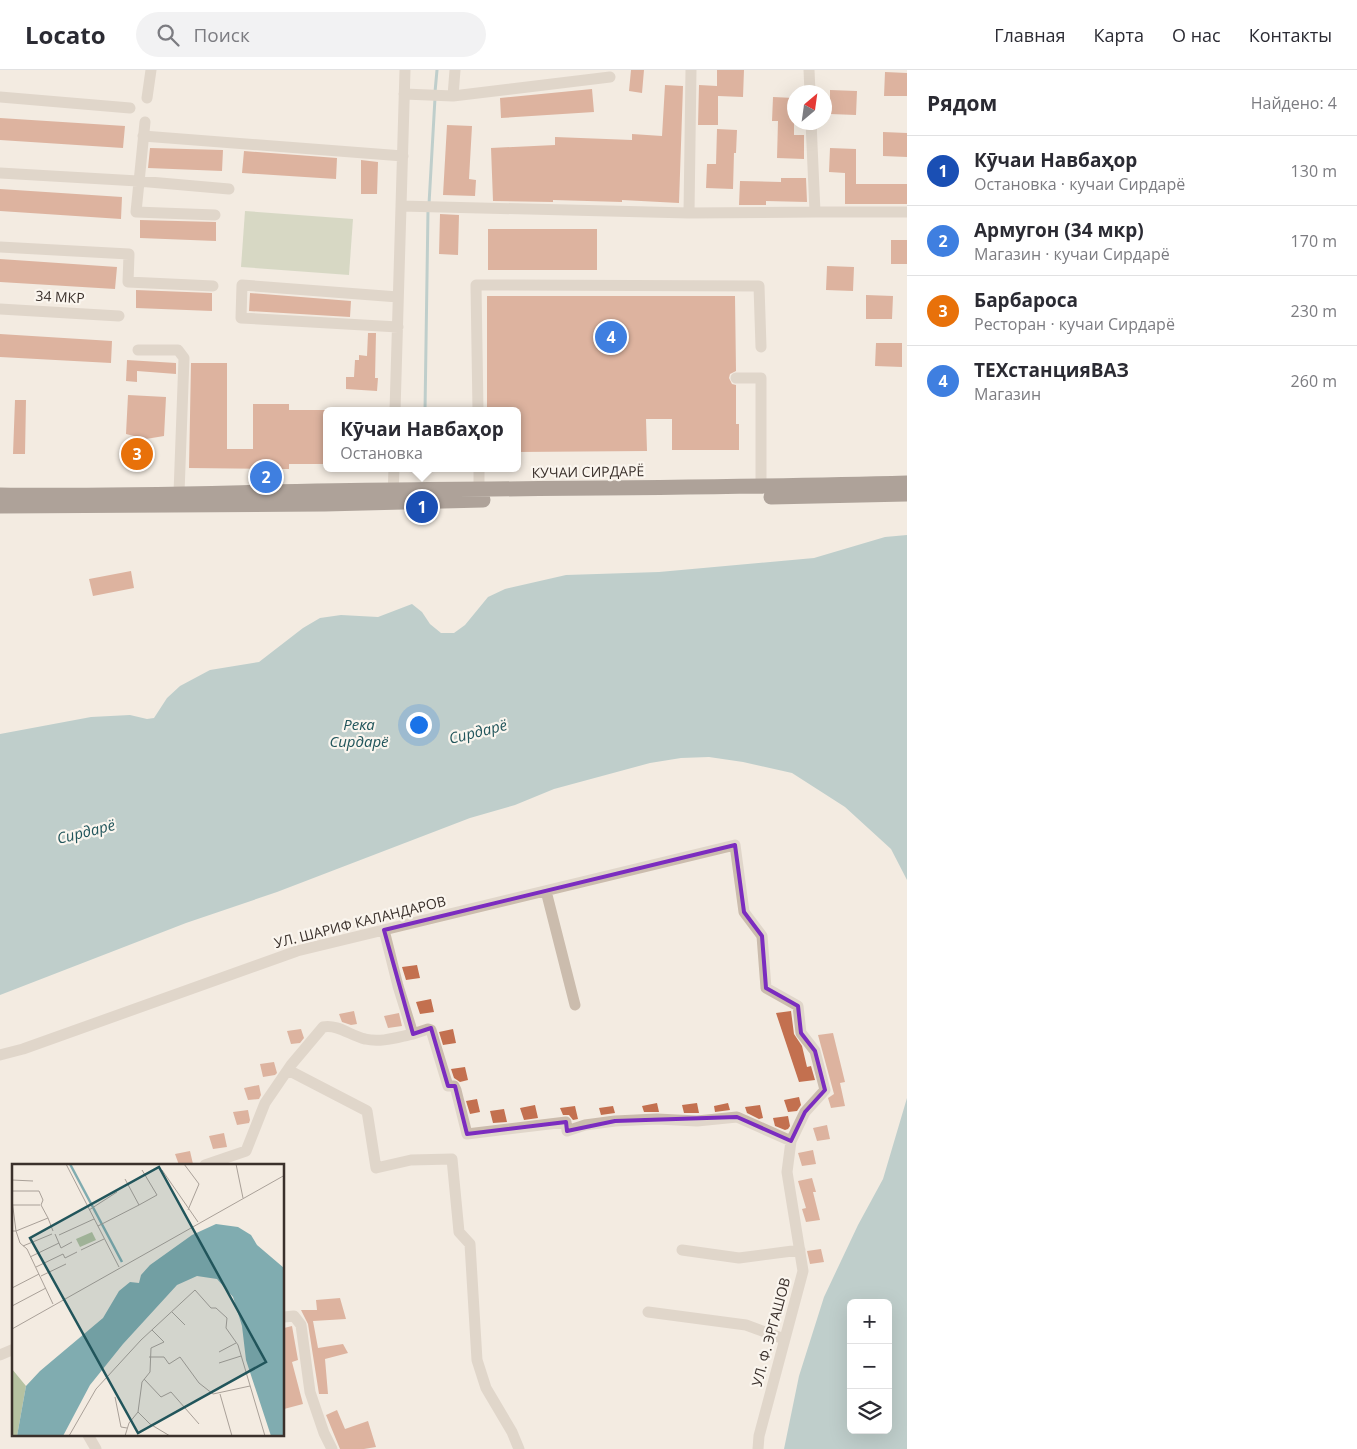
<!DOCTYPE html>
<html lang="ru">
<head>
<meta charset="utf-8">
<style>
  :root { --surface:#fff; --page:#f2f2f3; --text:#2b2b33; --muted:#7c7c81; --line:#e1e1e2; --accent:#111827 }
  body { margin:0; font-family:"Open Sans",sans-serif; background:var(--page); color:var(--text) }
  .controls { position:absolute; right:15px; bottom:15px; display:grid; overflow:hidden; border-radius:8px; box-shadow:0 5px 20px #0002 }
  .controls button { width:45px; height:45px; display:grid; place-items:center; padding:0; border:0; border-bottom:1px solid var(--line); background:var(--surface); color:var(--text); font:25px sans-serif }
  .compass { position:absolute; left:787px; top:15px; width:45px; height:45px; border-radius:50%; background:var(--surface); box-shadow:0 5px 20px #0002; rotate:29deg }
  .you { position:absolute; left:418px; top:654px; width:18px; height:18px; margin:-12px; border:4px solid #fff; border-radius:50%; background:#1a73e8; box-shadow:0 0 0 8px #1a73e833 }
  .badge { display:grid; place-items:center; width:32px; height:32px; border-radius:50%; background:var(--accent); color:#fff; font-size:16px; font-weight:700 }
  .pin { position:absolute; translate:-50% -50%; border:2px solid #fff; box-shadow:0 1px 5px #0006 }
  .popup { position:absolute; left:323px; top:337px; width:198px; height:65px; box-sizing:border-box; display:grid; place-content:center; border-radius:8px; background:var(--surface); filter:drop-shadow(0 1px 4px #0005); font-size:16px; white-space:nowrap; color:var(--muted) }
  .popup b { font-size:19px; color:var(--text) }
  .popup::after { content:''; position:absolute; left:50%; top:100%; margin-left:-10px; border:10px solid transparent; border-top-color:var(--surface) }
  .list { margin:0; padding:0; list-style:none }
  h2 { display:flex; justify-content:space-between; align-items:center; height:65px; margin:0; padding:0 20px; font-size:21px }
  h2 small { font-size:16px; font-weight:400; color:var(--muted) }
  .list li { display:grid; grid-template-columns:32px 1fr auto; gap:15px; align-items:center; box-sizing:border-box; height:70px; padding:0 20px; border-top:1px solid var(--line) }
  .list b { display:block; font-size:19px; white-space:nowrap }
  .list p { margin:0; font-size:16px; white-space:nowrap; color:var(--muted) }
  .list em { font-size:16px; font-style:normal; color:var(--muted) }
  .icon { flex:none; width:28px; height:28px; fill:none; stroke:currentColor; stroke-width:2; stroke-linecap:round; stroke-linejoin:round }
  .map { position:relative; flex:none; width:907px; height:1379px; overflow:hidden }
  header { display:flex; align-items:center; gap:30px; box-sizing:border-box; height:70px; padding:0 25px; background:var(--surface); border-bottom:1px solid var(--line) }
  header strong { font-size:24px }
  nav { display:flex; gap:28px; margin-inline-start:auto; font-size:18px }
  .search { width:350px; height:45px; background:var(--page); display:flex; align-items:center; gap:12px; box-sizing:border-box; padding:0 18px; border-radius:28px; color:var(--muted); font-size:19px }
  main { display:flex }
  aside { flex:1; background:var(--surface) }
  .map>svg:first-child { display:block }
</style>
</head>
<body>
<header>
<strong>Locato</strong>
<div class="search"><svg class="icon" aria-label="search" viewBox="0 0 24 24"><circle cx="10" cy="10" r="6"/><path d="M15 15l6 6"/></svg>Поиск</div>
<nav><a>Главная</a><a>Карта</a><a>О нас</a><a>Контакты</a></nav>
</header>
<main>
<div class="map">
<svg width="907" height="1379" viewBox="0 0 907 1379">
  <rect width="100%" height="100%" fill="#f3ebe1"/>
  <path fill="#b6c2a1" d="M245 141 353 149 349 205 241 197Z"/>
  <path fill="#80acb0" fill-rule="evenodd" d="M907 465V810L891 779 845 737 792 703 743 692 709 687 681 688 650 693 554 719 515 735 470 748 277 822 186 853 0 925V664L91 647 130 645 147 649 154 648 167 628 180 616 210 600 259 592 303 558 320 548 341 545 378 547 412 534 422 542 430 554 441 563H454L465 555 488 527 505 519 566 505 659 502 814 488 885 467Z
    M907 1028V1379H784L799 1306 824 1227 858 1155 883 1109ZM851 1233H888V1360H851Z"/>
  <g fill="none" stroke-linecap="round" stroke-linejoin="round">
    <path stroke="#80acb0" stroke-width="3" d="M435 22 437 0
      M429 134 435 28
      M425 341 428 140
      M424 403V398"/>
  </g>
  <path fill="#c3704f" d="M631 0H644L642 23 629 21Z
    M717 0H744L743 27 718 26V55H698L699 15 717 16Z
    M885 2 907 3V26H884Z
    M665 15 683 16 679 133 622 130V132L553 130V132L493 131 491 78 555 75V67L632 70V64L662 66Z
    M592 19 594 42 501 48 500 28Z
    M830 20 857 21 856 45 830 44Z
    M773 27 794 28V65H804V89L777 88 778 51H772Z
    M0 48 125 56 123 78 0 70Z
    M447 55 472 56 469 109 476 110 475 126 443 125Z
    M717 59 737 60 736 83H734L733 119 706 118 707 94H716Z
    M883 62 907 63V87L883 86Z
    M150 78 223 80 222 101 148 98Z
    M830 78 856 79V114H907V134H845V103L829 102Z
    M244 81 337 88 336 109 242 103Z
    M361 90 378 92 377 124H361Z
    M781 108H806L807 132 766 131V135H739L740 111 781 112Z
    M0 119 122 127 121 149 0 141Z
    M440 144 459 145 458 185 439 184Z
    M140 150 216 152V171L140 168Z
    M488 159H597V200H488Z
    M891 170H907V194H891Z
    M0 189 117 197 115 219 0 212Z
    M827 196 854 197 853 221 826 220Z
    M136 220 212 223V241L136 238Z
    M250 223 351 231 350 247 249 241Z
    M866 225 893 226 892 249H866Z
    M487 226H735L736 301 730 304 729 308 732 314 736 315V354H739V380H672V349H646L647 381 517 382V341H487Z
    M368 263H376L375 308H378L377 321 346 319V307H354L355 290H359V285L367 286Z
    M0 264 112 271 111 293 0 287Z
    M876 273H902V297L875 296Z
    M127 290 176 293V304L137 301V312L126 311Z
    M191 293H227V379H253V334H289V340H327V394H289V399L189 398Z
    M128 325 166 327 164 366 146 369 126 364Z
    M15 330H26L25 384H13Z
    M131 501 134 518 93 526 89 509Z
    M417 895 420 908 406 910 402 897Z
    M431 929 434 942 420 944 416 932Z
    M354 941 357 954 351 955 342 952 339 944Z
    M791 941 794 964 802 976 807 997 811 996 815 1010 799 1012 776 943Z
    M399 943 402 956 388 958 384 946Z
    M301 959 304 968 300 973 291 974 287 961Z
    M453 959 456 973 443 975 439 962Z
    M833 963 845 1012 840 1013 845 1036 831 1038 828 1028 834 1024 818 965Z
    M274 992 277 1003 275 1005 263 1007 260 994Z
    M465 997 468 1010 460 1012 454 1008 451 999Z
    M259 1015 261 1025 259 1029 248 1030 244 1018Z
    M799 1027 801 1035 797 1041 788 1042 784 1030Z
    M477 1029 480 1042 470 1044 466 1031Z
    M657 1033 659 1042H644L642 1036Z
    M697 1033 699 1043H684L682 1035Z
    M728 1033 730 1040 715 1042 714 1036Z
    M535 1035 538 1048 524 1050 520 1038Z
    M760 1035 763 1048 759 1049 747 1043 745 1037Z
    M575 1036 578 1049 573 1050 569 1045H563L560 1038Z
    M613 1036 615 1043 601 1045 599 1038Z
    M504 1039 507 1052 493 1053 490 1041Z
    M248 1040 250 1050 249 1053 237 1055 233 1042Z
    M788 1046 790 1056 788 1059 785 1060 775 1056 773 1048Z
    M827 1055 830 1069 817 1071 813 1058Z
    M224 1063 227 1077 213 1079 209 1066Z
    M813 1080 816 1094 802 1096 798 1083Z
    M190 1081 193 1094 179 1095 175 1084Z
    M812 1108 816 1122H813L820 1150 806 1152 802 1139 806 1138 798 1111Z
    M821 1179 824 1192 810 1194 807 1181Z
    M340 1228 346 1249 313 1251 318 1278 343 1274 348 1283 325 1289 328 1324H319L308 1254 301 1240H317L316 1230Z
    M292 1256 298 1290 292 1292 303 1334 284 1339V1258Z
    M337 1340 345 1359 368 1351 376 1377 364 1379H340L326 1345Z"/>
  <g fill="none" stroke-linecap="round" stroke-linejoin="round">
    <path stroke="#cbbcad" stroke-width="11" d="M809 0 810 22
      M404 24 453 26 610 7
      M453 26 455 0
      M0 27 130 38
      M147 28 151 0
      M145 52 136 142 215 145
      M143 66 403 86
      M0 103 138 111 229 119
      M401 136 689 143 691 0
      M815 142H907
      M689 143 815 142 811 52
      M0 177 129 184 128 212 213 216
      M0 239 119 246
      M398 257 241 248 242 215 398 227
      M138 280H178L184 288 179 423
      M736 308H761V417
      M395 341 405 0
      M478 341 476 215 759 216 761 277
      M479 398V420
      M393 426 394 398
      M546 821 575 935
      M413 964 428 959 431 960 448 1016H454L456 1020 467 1064 566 1052 567 1061 585 1055 615 1051 657 1049 697 1051 737 1047 791 1071
      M0 985 23 979 297 881 735 775 744 842 762 866 766 918 798 936 801 963 815 981 825 1020 805 1042 791 1071 787 1102 803 1201 759 1366 758 1379
      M288 1000 367 1041 376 1098 411 1090 452 1089 459 1162 470 1174 477 1290 486 1318 512 1362 519 1379
      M205 1095 246 1081 265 1033 291 995 323 957C338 954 351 966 365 969 381 973 398 967 413 964L398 916 384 860
      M682 1180 739 1188 800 1180
      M648 1242 746 1255 784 1269
      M284 1247 294 1246 301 1255 310 1322 324 1363 332 1379
      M0 1285 14 1279
      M88 1365 96 1379"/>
    <path stroke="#5b4b42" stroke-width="15" d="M0 425C131 427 261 421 392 420 564 418 735 418 907 413
      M771 427 907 424
      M0 436 325 434 483 430"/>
  </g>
  <path d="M0 0H907V1379H0ZM735 775 744 842 762 866 766 918 798 936 801 963 815 981 825 1020 805 1042 791 1071 737 1047 615 1051 567 1061 566 1052 467 1064 455 1016H448L431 958 413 964 384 860Z" fill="#f3ebe1" fill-opacity=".55" fill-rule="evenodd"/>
  <path fill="none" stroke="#7b2cbf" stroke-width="4" stroke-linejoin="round" d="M735 775 744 842 762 866 766 918 798 936 801 963 815 981 825 1020 805 1042 791 1071 737 1047 615 1051 567 1061 566 1052 467 1064 455 1016H448L431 958 413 964 384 860Z"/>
  <g text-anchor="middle" stroke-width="4.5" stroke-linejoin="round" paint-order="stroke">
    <g font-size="14" fill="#3a302b" stroke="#faf5ee">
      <text transform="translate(60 227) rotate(3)" y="5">34 МКР</text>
      <text transform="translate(588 402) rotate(-1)" y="5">КУЧАИ СИРДАРЁ</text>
      <text transform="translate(360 852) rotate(-14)" y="5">УЛ. ШАРИФ КАЛАНДАРОВ</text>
      <text transform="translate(771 1262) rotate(-75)" y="5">УЛ. Ф. ЭРГАШОВ</text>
    </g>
    <g font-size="15" font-style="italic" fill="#21555b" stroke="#faf5ee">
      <text x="359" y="660">Река<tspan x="359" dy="17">Сирдарё</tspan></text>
      <text transform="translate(478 662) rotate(-14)" y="5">Сирдарё</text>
      <text transform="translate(86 762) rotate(-14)" y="5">Сирдарё</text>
    </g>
  </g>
  <g transform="translate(12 1094)">
    <rect width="272" height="272" fill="#f3ebe1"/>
    <path d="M80 68 84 76 68 83 64 75ZM0 205 14 222 5 272H0Z" fill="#b6c2a1"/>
    <path d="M204 60 226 63 239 71 245 81 272 104V272H259L234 196 230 162 221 133 205 115 185 112 165 121 111 180 78 221 51 272H5L14 222 28 207 91 154 107 127 118 118 127 119 129 111 138 101 180 71Z" fill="#80acb0"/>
    <path fill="none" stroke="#80acb0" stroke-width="2.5" d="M58 0 110 98"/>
    <path fill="none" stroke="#a9a098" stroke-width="1" d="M54 0 107 103M172 0 187 20 176 46M224 0 231 34M150 6 186 58M0 16 21 17M0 27H27L31 36 29 41 36 54M0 36 4 67 36 54 41 67M0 41H28M127 41 145 31 130 6M77 46 105 28M86 62 127 41 113 15M0 67H4L8 79 15 85 41 140M43 70 49 84 60 78M47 71 82 55M11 82 40 70M69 86 92 75M18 93 47 79M24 103 51 90 53 94 65 88M29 112 54 100M0 124 27 110M0 142 34 124M160 148 173 161M0 165 273 11M207 188 224 179M137 193H152L157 200 168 193 187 219 201 230 238 222M207 199 229 192M132 215 149 233 159 228 187 260M208 230 220 272M103 233 109 263 115 264M126 248 138 260 158 272M57 272 84 225 129 176 183 126 199 144H204L215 154 214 164 226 181 253 272M113 272 117 259 126 248 130 218 138 208 139 184 152 178 140 166"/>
    <path fill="#21555b" fill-opacity="0.15" stroke="#21555b" stroke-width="2.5" d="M147 3 254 198 126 269 18 74Z"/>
    <rect width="272" height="272" fill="none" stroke="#3a302b" stroke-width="2.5"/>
  </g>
</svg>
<div class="controls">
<button>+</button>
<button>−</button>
<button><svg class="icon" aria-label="layers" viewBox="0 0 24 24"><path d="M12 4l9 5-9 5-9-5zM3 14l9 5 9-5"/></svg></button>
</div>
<svg class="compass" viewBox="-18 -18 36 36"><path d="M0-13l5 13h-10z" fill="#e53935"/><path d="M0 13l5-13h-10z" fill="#7c7c81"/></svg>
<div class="you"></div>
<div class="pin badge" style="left:422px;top:437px;background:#1a4fb4">1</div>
<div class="popup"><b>Кӯчаи Навбаҳор</b>Остановка</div>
<div class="pin badge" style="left:266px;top:407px;background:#3f7fe0">2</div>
<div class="pin badge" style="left:137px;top:384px;background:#e8710a">3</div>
<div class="pin badge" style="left:611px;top:267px;background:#3f7fe0">4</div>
</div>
<aside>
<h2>Рядом<small>Найдено: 4</small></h2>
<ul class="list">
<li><span class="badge" style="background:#1a4fb4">1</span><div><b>Кӯчаи Навбаҳор</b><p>Остановка · кучаи Сирдарё</p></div><em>130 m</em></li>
<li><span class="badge" style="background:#3f7fe0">2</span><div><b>Армугон (34 мкр)</b><p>Магазин · кучаи Сирдарё</p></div><em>170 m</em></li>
<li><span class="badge" style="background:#e8710a">3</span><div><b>Барбароса</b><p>Ресторан · кучаи Сирдарё</p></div><em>230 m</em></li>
<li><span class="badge" style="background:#3f7fe0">4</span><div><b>ТЕХстанцияВАЗ</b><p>Магазин</p></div><em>260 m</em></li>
</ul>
</aside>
</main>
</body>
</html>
